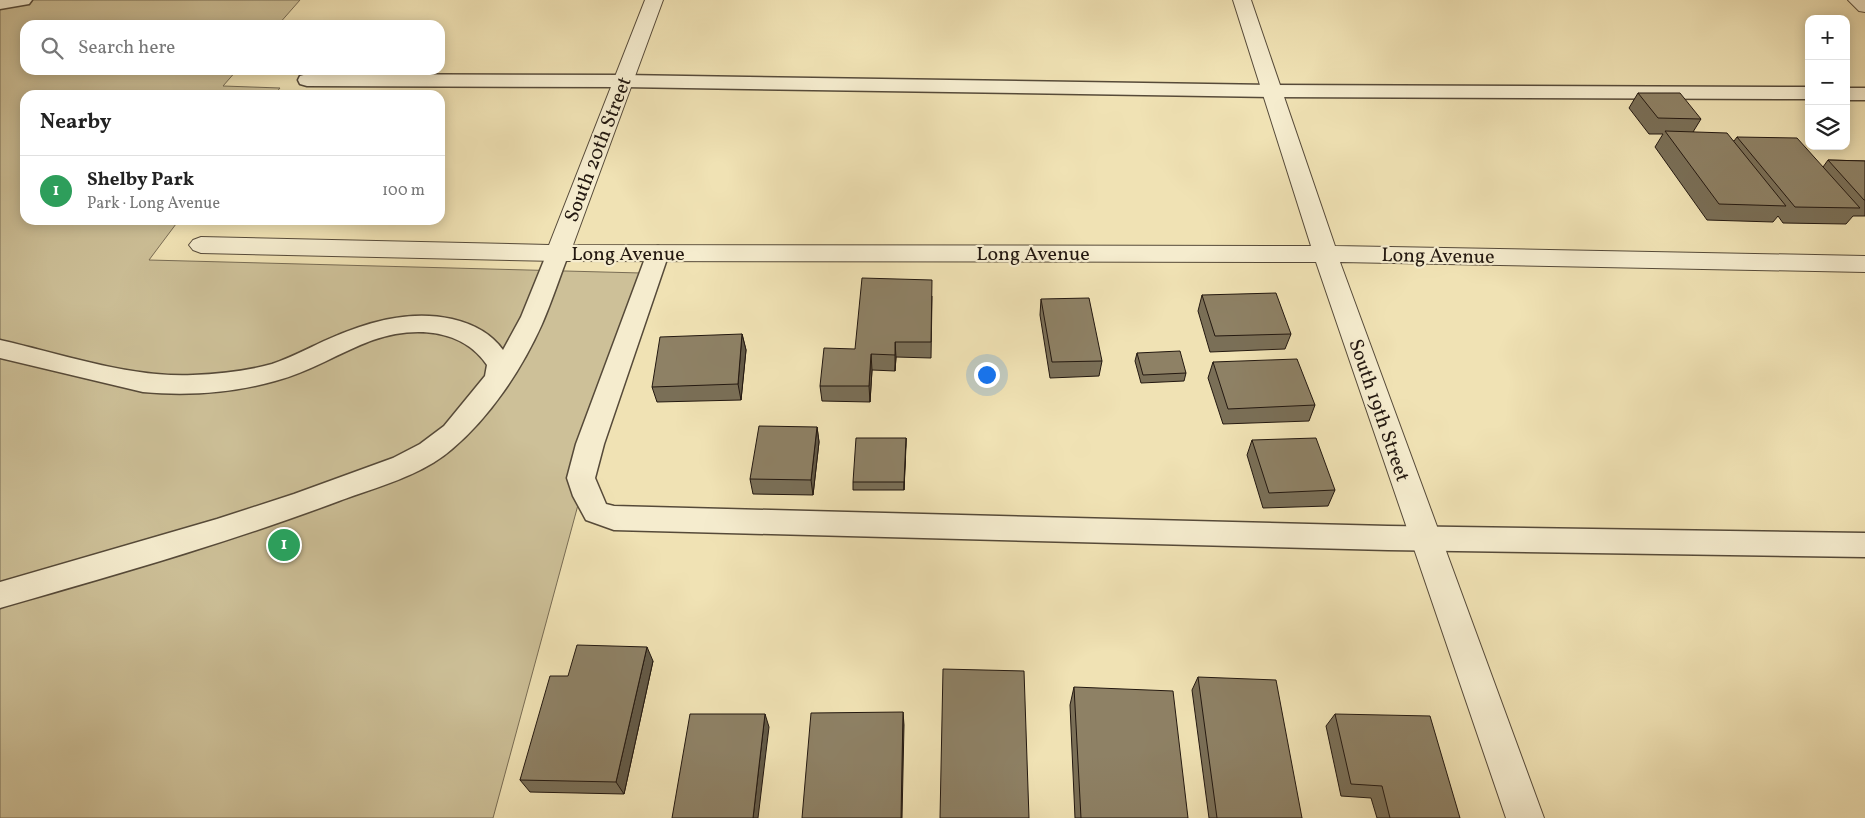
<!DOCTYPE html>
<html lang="en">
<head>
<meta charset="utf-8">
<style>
  :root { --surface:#fff; --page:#f2f2f2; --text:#222; --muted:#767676; --line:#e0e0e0; --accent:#8f2418 }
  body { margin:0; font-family:Vollkorn,serif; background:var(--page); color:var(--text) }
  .controls { position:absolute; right:15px; top:15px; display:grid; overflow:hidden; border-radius:10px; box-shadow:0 2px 12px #0003 }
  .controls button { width:45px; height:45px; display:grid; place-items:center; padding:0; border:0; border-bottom:1px solid var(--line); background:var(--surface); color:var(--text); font:25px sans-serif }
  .you { position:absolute; left:986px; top:374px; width:18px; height:18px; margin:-12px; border:4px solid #fff; border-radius:50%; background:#1a73e8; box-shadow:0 0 0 8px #1a73e833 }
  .badge { display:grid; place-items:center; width:32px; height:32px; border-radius:50%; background:var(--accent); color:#fff; font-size:16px; font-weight:700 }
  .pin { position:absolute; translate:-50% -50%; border:2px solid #fff; box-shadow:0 1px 5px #0006 }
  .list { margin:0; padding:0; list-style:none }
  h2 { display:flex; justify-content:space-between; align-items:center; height:65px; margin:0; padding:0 20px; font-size:21px }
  h2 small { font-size:16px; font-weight:400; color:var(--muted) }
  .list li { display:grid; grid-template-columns:32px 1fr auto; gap:15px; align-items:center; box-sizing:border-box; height:70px; padding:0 20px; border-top:1px solid var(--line) }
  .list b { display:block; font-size:19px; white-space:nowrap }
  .list p { margin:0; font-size:16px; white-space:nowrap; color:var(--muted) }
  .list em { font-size:16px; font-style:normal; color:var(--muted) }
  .icon { flex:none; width:28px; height:28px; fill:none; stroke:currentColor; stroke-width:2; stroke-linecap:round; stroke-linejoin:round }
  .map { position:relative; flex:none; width:1865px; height:818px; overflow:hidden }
  .search { position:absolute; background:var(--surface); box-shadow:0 2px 12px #0003; left:20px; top:20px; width:425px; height:55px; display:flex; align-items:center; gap:12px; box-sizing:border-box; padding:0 18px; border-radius:15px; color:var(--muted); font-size:19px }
  .panel { position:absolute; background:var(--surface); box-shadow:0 2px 12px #0003; left:20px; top:90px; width:425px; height:135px; border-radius:15px }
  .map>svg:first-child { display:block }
</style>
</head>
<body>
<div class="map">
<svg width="1865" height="818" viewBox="0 0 1865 818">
  <rect width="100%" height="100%" fill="#f0e2b4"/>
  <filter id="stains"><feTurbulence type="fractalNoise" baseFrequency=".004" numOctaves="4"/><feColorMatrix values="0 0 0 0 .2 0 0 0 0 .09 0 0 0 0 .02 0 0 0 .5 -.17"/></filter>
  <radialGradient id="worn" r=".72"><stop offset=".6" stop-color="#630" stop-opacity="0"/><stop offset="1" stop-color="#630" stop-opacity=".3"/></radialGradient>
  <path fill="#cdc098" stroke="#786c54" d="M0 0H300L278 25H25V70H237L223 86 280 88 274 95H25V220H179L149 260 641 273 493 818H0Z"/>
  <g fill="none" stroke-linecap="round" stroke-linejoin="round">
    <defs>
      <path id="lane" d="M0 0H32L29 4 0 9Z
        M307 74 623 75 1273 85 1809 87V99L1273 97 623 87 307 86 300 84 298 80 300 76Z
        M1846 88H1865V100H1846Z
        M558 246 566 248 569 253C560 276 552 301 542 324 522 369 490 417 452 449 421 476 377 487 339 501 228 543 114 575 0 608V582L217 519 294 494 393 458 420 444 444 426 485 376 487 365C462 328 413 326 373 340 340 352 310 372 275 381 232 393 188 396 143 392L0 358V340C62 354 130 378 193 375 220 374 247 371 272 364 290 358 307 349 324 341 364 323 408 309 452 319 473 324 491 333 503 350L521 317 547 253 550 248Z
        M658 246 666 248 669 253 604 444 595 478 606 504 614 506 1388 526 1865 533V557L1388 550 614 530 586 520 573 496 567 478 576 444 647 253 650 248Z"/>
      <path id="street" d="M645 0H663L573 245 1311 246 1233 0H1251L1335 246 1865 256V272L1340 262 1544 818H1506L1316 262 558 261 201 253 193 250 189 245 193 240 201 237 549 245Z
        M1848 0H1865V12L1859 11Z"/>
    </defs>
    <use href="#lane" stroke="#564a39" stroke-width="3"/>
    <use href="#street" stroke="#564a39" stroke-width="2"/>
    <use href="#lane" fill="#f5ecce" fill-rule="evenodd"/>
    <use href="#street" fill="#f5ecce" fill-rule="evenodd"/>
  </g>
  <path fill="#7a6f57" stroke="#231810" d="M1638 93 1701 119 1693 132 1734 141 1737 137 1823 167 1828 160 1865 161V216H1853L1846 224 1783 223 1778 216 1773 222 1707 220 1655 147 1663 134H1649L1629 108Z
    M1202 295 1291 334 1285 349 1210 352 1198 311Z
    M932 296 931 358 896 357 895 371 872 370 870 402 822 401 820 386 855 349Z
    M1041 299 1102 361 1099 376 1050 378 1040 315Z
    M742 334 746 350 741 400 657 402 652 387Z
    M1137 353 1186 373 1184 381 1141 383 1135 361Z
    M1213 362 1315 405 1309 421 1223 424 1208 378Z
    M817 427 819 442 813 495 753 494 750 479Z
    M906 438 904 490H853V482Z
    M1252 440 1335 490 1328 506 1263 508 1247 455Z
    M653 661 624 794 530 792 520 780 568 676Z
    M1198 677 1302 818H1209L1192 690Z
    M1074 687 1188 818H1075L1070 705Z
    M1335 714 1460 818H1377L1371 798 1341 796 1326 726Z"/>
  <path fill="#635a47" stroke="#231810" d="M742 334 746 350 741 400 738 384Z
    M895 342 896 357 895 371Z
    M871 354 872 370 870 402 869 386Z
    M817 427 819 442 813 495 811 480Z
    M906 438V446L904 490V482Z
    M647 647 653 661 624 794 616 782Z
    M903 712 904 725 902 818H901Z
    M765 714 769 727 758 818H753Z"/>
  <path fill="#8e8165" stroke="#231810" d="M1638 93H1680L1701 119 1658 118Z
    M1665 131 1727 133 1786 206 1719 204Z
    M1737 137 1797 138 1860 208 1795 207Z
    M1828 160 1865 161V200H1864Z
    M862 278 932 280 931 342H895V355L871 354 869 386H820L824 348 855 349Z
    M1276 293 1291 334 1215 336 1202 295Z
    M1089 298 1102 361 1052 362 1041 299Z
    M742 334 738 384 652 387 660 337Z
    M1180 351 1186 373 1143 375 1137 353Z
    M1297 359 1315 405 1228 409 1213 362Z
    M759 426 817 427 811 480 750 479Z
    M856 438H906L904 482H853Z
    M1316 438 1335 490 1269 493 1252 440Z
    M577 645 647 647 616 782 520 780 550 676H568Z
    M943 669 1024 671 1029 818H940Z
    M1198 677 1276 680 1302 818H1217Z
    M1074 687 1173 691 1188 818H1081Z
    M903 712 901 818H802L811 713Z
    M690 714H765L753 818H672Z
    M1335 714 1430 716 1460 818H1390L1382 786 1351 784Z"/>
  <g text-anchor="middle" stroke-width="4.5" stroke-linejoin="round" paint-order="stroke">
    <g font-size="20" fill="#231810" stroke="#f5ecce">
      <text transform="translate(597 149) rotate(-69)" y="7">South 20th Street</text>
      <text x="628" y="260">Long Avenue</text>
      <text x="1033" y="260">Long Avenue</text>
      <text transform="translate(1438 255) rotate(1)" y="7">Long Avenue</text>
      <text transform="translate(1380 410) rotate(71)" y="7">South 19th Street</text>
    </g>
  </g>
  <rect width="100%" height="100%" filter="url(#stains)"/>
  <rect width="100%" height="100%" fill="url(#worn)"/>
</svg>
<div class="controls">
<button>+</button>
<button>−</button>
<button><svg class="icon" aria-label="layers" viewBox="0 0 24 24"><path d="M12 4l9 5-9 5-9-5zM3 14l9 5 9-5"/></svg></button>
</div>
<div class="you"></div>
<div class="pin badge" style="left:284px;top:545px;background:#2e9e5b">1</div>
<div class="search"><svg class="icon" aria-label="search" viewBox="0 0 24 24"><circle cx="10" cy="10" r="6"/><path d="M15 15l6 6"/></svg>Search here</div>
<section class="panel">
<h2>Nearby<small></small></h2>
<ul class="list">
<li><span class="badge" style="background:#2e9e5b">1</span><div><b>Shelby Park</b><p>Park · Long Avenue</p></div><em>100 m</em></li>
</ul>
</section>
</div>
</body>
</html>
